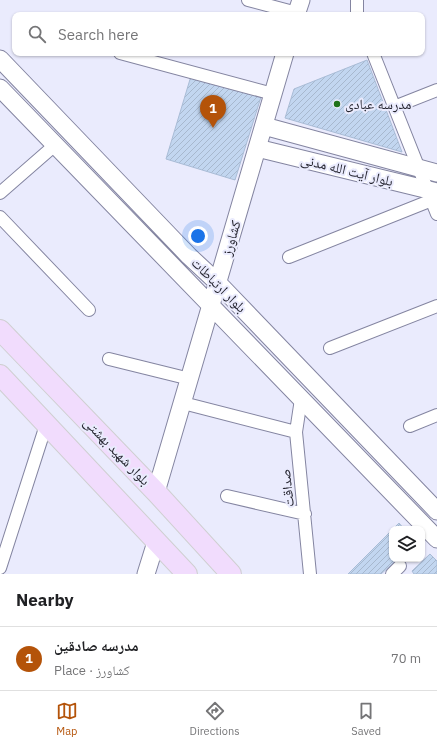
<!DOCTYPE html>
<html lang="en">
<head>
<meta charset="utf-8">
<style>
  :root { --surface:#fff; --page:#f6f6f6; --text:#202124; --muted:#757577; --line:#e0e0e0; --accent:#b45309 }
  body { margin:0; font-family:"IBM Plex Sans","Noto Naskh Arabic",sans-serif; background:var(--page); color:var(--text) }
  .controls { position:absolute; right:12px; bottom:12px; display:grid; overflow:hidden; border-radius:8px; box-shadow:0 1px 3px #0004 }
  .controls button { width:36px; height:36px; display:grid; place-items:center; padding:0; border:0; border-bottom:1px solid var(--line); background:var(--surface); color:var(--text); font:20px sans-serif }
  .you { position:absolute; left:198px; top:236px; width:14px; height:14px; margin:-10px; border:3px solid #fff; border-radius:50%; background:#1a73e8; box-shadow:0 0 0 6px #1a73e833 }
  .badge { display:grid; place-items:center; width:26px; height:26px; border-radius:50%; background:var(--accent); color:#fff; font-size:13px; font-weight:700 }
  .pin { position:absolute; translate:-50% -33px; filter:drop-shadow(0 1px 2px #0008) }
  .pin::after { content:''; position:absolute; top:21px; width:14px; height:12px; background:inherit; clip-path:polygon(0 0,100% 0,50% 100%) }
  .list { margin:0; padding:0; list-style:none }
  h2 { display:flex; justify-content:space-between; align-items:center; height:52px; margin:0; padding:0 16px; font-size:17px }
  h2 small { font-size:13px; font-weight:400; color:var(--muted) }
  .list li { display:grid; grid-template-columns:26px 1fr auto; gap:12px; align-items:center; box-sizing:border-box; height:64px; padding:0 16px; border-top:1px solid var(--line) }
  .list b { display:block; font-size:15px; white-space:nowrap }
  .list p { margin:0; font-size:13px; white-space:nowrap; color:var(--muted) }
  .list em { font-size:13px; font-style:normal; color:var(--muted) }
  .icon { flex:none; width:22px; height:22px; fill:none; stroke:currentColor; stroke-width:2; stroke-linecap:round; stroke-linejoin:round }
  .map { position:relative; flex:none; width:437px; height:574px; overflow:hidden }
  .search { position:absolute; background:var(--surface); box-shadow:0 1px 3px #0004; left:12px; right:12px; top:12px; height:44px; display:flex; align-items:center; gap:10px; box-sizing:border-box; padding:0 14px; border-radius:8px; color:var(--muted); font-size:15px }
  .sheet { height:116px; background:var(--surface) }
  nav { display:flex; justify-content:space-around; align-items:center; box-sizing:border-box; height:56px; border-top:1px solid var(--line); background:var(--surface); font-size:11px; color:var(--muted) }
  nav a { display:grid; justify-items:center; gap:2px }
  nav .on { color:var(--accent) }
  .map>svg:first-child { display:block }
</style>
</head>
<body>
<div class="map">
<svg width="437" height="574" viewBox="0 0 437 574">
  <defs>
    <pattern id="building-hatch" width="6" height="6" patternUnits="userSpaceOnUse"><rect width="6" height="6" fill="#c2d6f0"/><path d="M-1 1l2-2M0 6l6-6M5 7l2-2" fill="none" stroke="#a7b8ce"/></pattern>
  </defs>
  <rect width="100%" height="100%" fill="#eaebfd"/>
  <path fill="url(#building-hatch)" stroke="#a9bcd6" d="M367 60 402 152 285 118 294 89Z
    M191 76 261 97 235 180 166 159Z
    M399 523 404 529H393Z
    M392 530V559H398L381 574H348Z
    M430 554 437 561V574H414L412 571Z"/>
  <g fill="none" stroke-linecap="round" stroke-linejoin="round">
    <defs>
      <path id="street" d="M248 0 297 13
        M357 0V15
        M120 53 273 94
        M373 53 437 214
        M394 107 437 90
        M0 193 55 145
        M0 217 89 310
        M289 257 432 200
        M330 348 437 306
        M109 359 190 379
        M301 399 296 432 310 574
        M183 403 296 432
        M410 426 437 415
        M227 496 305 514
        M0 568 46 425
        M392 574 400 566"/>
      <path id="secondary" d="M296 15 301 0
        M0 59 189 256 218 283 437 511
        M0 88 437 539
        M264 126 437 173
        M257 148 437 192
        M156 492 285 53
        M146 574 156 542"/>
      <path id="primary" d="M0 330 156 492 231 574
        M0 375 187 574"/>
    </defs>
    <use href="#street" stroke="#8485a1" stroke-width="14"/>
    <use href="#secondary" stroke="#8485a1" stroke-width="19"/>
    <use href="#primary" stroke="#cfcfd1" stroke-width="22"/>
    <use href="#street" stroke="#fff" stroke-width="12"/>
    <use href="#secondary" stroke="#fff" stroke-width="17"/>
    <use href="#primary" stroke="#f1dcfd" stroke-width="20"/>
  </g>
  <circle fill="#1f7119" stroke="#eaebfd" stroke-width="1.5" cx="337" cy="104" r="4"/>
  <g text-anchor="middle" stroke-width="4" stroke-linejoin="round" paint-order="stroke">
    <g font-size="14" fill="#252530" stroke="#eaebfd" text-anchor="start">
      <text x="345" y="109">مدرسه عبادی</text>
    </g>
    <g font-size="14" fill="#252530" stroke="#eaebfd">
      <text transform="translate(347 170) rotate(14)" y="5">بلوار آیت الله مدنی</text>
      <text transform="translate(231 238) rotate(-74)" y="5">کشاورز</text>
      <text transform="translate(219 285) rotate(45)" y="5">بلوار ارتباطات</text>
      <text transform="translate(117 451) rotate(46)" y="5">بلوار شهید بهشتی</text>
      <text transform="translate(287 488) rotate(-96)" y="5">صداقت</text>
    </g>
  </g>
</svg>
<div class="controls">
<button><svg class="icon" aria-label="layers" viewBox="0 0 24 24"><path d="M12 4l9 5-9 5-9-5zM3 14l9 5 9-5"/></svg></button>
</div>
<div class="you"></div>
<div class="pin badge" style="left:213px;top:128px">1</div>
<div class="search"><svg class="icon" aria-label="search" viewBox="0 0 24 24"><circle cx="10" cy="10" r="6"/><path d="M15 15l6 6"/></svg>Search here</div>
</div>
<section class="sheet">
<h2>Nearby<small></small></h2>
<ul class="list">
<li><span class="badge">1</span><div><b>مدرسه صادقین</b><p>Place · کشاورز</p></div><em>70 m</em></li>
</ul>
</section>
<nav>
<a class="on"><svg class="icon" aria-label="map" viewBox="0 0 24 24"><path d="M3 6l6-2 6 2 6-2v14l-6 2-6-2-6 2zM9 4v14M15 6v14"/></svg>Map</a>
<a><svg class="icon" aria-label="directions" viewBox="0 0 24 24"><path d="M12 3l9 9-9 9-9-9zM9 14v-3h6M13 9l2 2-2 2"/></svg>Directions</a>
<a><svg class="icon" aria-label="saved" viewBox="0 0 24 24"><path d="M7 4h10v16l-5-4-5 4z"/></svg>Saved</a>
</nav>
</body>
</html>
